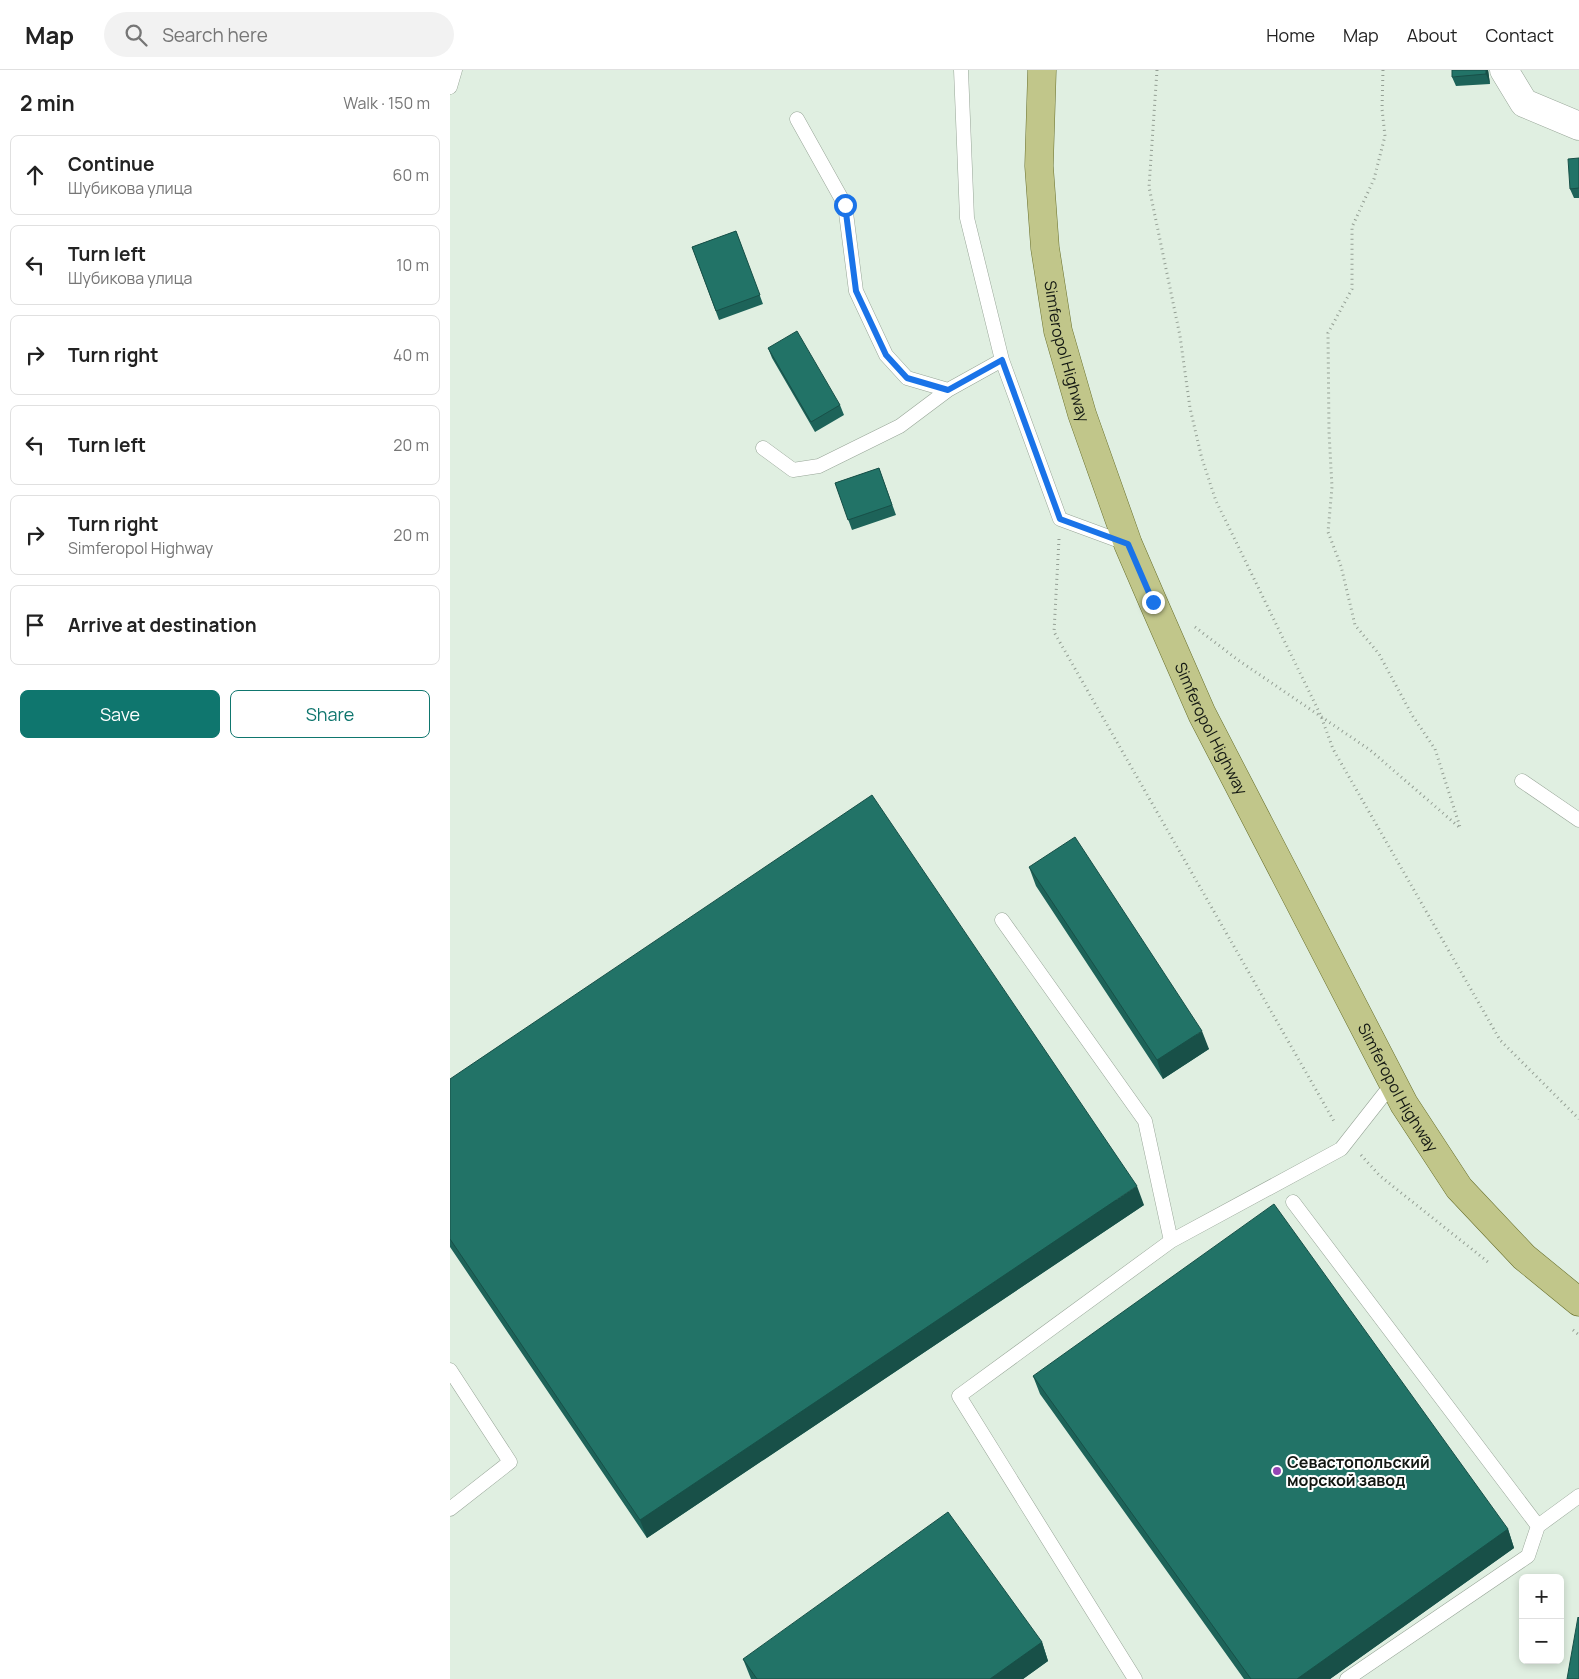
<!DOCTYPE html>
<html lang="en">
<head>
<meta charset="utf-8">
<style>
  :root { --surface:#fff; --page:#f2f2f2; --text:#222; --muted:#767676; --line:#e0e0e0; --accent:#0f766e }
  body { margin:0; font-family:Manrope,sans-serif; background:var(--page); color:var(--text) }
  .controls { position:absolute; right:15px; bottom:15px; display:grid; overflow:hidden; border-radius:8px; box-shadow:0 2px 8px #0003 }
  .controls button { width:45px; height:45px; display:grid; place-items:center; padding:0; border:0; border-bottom:1px solid var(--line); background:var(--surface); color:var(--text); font:25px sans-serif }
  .stop { position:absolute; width:15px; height:15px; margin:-11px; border:4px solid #1a73e8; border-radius:50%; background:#fff }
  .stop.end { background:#1a73e8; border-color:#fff; box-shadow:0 1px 5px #0008 }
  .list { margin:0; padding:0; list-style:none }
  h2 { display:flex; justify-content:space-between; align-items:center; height:65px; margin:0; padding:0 20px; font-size:21px }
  h2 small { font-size:16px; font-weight:400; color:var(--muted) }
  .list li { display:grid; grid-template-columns:32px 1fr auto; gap:15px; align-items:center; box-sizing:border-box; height:80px; margin:0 10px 10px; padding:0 10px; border:1px solid var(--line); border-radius:8px }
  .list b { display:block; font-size:19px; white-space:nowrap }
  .list p { margin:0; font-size:16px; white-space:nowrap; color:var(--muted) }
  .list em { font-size:16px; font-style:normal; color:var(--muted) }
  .actions { display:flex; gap:10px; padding:15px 20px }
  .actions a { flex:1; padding:11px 0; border:1px solid var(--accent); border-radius:8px; text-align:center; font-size:18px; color:var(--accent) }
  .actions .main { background:var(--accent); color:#fff }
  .icon { flex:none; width:28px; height:28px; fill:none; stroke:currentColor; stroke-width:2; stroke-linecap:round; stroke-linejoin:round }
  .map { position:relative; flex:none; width:1129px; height:1609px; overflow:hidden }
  header { display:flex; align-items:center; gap:30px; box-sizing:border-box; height:70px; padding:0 25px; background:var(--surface); border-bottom:1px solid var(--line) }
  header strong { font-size:24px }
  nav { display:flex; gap:28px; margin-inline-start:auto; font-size:18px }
  .search { width:350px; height:45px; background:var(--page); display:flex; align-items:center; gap:12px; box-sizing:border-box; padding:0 18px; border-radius:28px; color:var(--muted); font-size:19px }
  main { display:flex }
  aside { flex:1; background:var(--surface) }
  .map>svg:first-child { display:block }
</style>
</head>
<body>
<header>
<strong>Map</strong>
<div class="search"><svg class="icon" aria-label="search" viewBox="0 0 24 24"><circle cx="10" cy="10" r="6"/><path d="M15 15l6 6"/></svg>Search here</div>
<nav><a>Home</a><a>Map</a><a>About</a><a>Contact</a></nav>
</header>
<main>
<aside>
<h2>2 min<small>Walk · 150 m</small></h2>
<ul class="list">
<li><svg class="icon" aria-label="ahead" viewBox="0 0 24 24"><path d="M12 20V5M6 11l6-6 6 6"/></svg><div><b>Continue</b><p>Шубикова улица</p></div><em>60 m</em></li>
<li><svg class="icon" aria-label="left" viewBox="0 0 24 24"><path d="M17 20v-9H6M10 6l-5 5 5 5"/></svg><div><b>Turn left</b><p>Шубикова улица</p></div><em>10 m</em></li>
<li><svg class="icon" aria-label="right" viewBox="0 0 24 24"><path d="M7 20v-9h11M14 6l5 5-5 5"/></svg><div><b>Turn right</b></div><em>40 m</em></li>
<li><svg class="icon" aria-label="left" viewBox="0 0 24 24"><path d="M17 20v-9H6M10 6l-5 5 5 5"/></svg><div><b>Turn left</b></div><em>20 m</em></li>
<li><svg class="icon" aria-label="right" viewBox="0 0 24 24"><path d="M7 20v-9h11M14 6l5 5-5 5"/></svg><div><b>Turn right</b><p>Simferopol Highway</p></div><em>20 m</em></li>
<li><svg class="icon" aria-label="arrive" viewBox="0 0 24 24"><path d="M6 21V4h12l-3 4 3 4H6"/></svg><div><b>Arrive at destination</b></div></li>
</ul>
<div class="actions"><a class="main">Save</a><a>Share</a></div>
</aside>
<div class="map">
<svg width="1129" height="1609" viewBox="0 0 1129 1609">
  <rect width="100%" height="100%" fill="#e0efe1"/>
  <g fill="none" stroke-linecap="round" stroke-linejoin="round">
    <defs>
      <path id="service" d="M511 0 517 148 552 290 610 449 678 474
        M0 17 5 0
        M347 49 395 135 406 221 436 285 457 308 498 320 552 290
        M313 378 343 400 369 396 450 356 498 320
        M1072 711 1129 750
        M552 850 695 1051 721 1171 509 1326 685 1609
        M843 1132 1088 1456 1078 1486 897 1609
        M721 1171 891 1079 942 1014
        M0 1300 60 1392 0 1439
        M1088 1456 1129 1426"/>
      <path id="minor" d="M1054 0 1074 33 1129 56"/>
      <g id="primary">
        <path id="s1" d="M592 0 589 96 595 178 608 261 632 344 678 474 703 532 752 644 954 1034 1009 1118 1074 1187 1129 1232"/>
      </g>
    </defs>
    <use href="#service" stroke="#97a597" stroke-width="15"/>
    <use href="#minor" stroke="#97a597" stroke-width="29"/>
    <use href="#primary" stroke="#69702d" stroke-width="29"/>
    <path stroke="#949f94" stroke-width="3" stroke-dasharray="1 4" stroke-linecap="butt" d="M707 0 699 117 730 266 740 338 752 389 766 431 871 646 883 679 1050 970 1129 1049
      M933 0 932 39 935 66 924 109 902 157V219L878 263 879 362 882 417 878 462 891 496 905 555 929 584 962 645 985 679 1010 757
      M609 469 604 562 885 1053
      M745 557 788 590 920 680 1009 757
      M911 1085 930 1106 1038 1192
      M1123 1260 1129 1265"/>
    <use href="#service" stroke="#fff" stroke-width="14"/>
    <use href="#minor" stroke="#fff" stroke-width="28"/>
    <use href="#primary" stroke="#c1c68a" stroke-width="28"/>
  </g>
  <path fill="#1d6359" d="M1038 0 1040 14 1006 16 1002 7Z
    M1129 88V128H1124L1120 119Z
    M286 161 313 234 269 250 242 177Z
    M318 278 390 335 394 345 365 362 322 288Z
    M429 398 446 445 402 460 385 413Z
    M579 797 759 979 713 1009 586 816Z
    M0 1009 694 1135 197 1468 0 1177Z
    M583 1306 1058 1459 1064 1478 880 1609H794L590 1324Z
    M592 1572 598 1591 573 1609H301L293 1589Z"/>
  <path fill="#185048" d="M1036 0H1038L1040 14 1036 4Z
    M752 961 759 979 713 1009 707 990Z
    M687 1116 694 1135 197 1468 190 1450Z
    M1058 1459 1064 1478 880 1609H847Z
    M592 1572 598 1591 573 1609H540Z"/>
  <path fill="#227367" stroke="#185048" d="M1002 0H1036V4L1002 7Z
    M1129 88V118L1120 119 1118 89Z
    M286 161 310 225 266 241 242 177Z
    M347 261 390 335 361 352 318 278Z
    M429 398 442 435 398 450 385 413Z
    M422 725 687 1116 190 1450 0 1169V1009Z
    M625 767 752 961 707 990 579 797Z
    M824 1134 1058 1459 847 1609H801L583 1306Z
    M498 1442 592 1572 540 1609H307L293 1589Z
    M1128 1547 1129 1548V1609H1117Z"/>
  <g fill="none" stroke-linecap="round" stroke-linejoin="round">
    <path stroke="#1a73e8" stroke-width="6" d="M395 135 406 221 436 285 457 308 498 320 552 290 610 449 678 474 703 532"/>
  </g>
  <circle fill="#9345b5" stroke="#fff" stroke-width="2" cx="827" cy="1401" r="5"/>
  <g text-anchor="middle" stroke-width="4" stroke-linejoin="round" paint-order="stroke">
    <g font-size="16" fill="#121712" stroke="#fff">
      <text dy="6" stroke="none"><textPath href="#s1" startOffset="284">Simferopol Highway</textPath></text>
      <text dy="6" stroke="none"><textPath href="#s1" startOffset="689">Simferopol Highway</textPath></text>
      <text dy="6" stroke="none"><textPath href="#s1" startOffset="1094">Simferopol Highway</textPath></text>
    </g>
    <g font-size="16" font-weight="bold" fill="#121712" stroke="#fff" text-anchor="start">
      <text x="837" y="1398">Севастопольский<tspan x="837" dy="18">морской завод</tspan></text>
    </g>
  </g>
</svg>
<div class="controls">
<button>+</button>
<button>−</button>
</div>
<div class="stop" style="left:395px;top:135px"></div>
<div class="stop end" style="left:703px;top:532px"></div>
</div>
</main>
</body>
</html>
